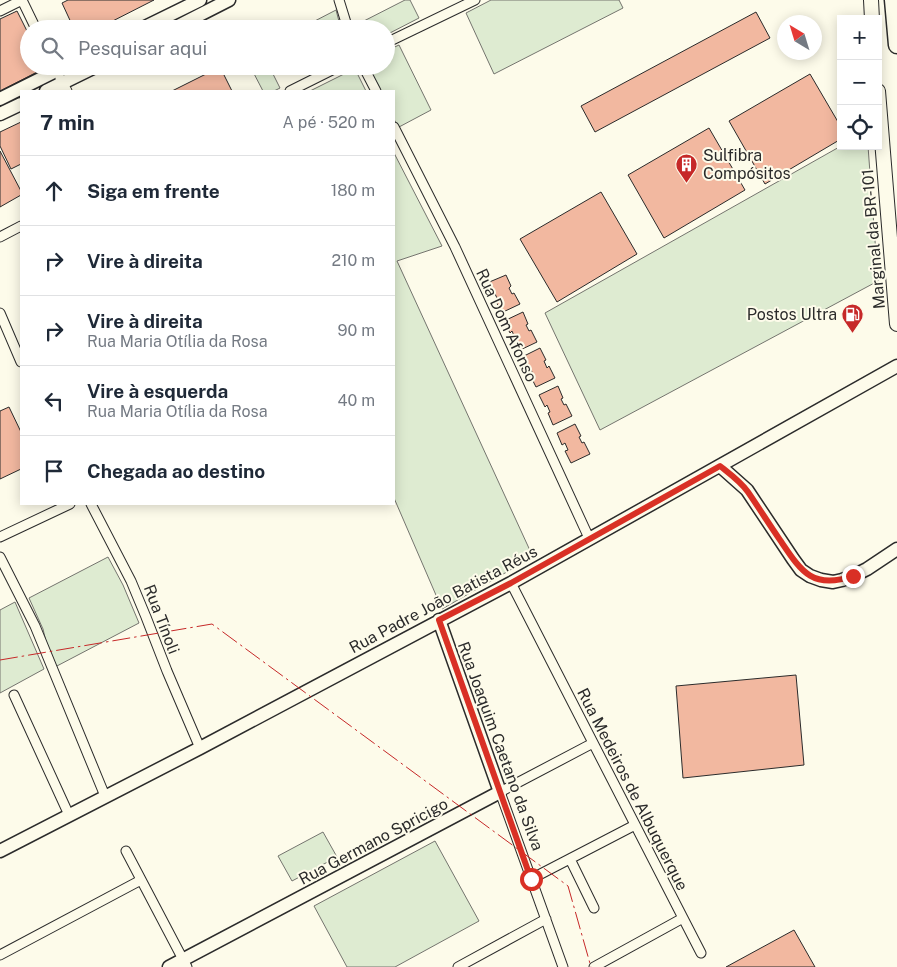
<!DOCTYPE html>
<html lang="pt">
<head>
<meta charset="utf-8">
<style>
  :root { --surface:#fff; --page:#f6f6f7; --text:#1f2937; --muted:#747a83; --line:#e0e1e3 }
  body { margin:0; font-family:"Public Sans",sans-serif; background:var(--page); color:var(--text) }
  .controls { position:absolute; right:15px; top:15px; display:grid; overflow:hidden; border-radius:0px; box-shadow:0 2px 12px #0003 }
  .controls button { width:45px; height:45px; display:grid; place-items:center; padding:0; border:0; border-bottom:1px solid var(--line); background:var(--surface); color:var(--text); font:25px sans-serif }
  .compass { position:absolute; left:777px; top:15px; width:45px; height:45px; border-radius:50%; background:var(--surface); box-shadow:0 2px 12px #0003; rotate:322deg }
  .stop { position:absolute; width:15px; height:15px; margin:-11px; border:4px solid #d93025; border-radius:50%; background:#fff }
  .stop.end { background:#d93025; border-color:#fff; box-shadow:0 1px 5px #0008 }
  .list { margin:0; padding:0; list-style:none }
  h2 { display:flex; justify-content:space-between; align-items:center; height:65px; margin:0; padding:0 20px; font-size:21px }
  h2 small { font-size:16px; font-weight:400; color:var(--muted) }
  .list li { display:grid; grid-template-columns:32px 1fr auto; gap:15px; align-items:center; box-sizing:border-box; height:70px; padding:0 20px; border-top:1px solid var(--line) }
  .list b { display:block; font-size:19px; white-space:nowrap }
  .list p { margin:0; font-size:16px; white-space:nowrap; color:var(--muted) }
  .list em { font-size:16px; font-style:normal; color:var(--muted) }
  .icon { flex:none; width:28px; height:28px; fill:none; stroke:currentColor; stroke-width:2; stroke-linecap:round; stroke-linejoin:round }
  .map { position:relative; flex:none; width:897px; height:967px; overflow:hidden }
  .search { position:absolute; background:var(--surface); box-shadow:0 2px 12px #0003; left:20px; top:20px; width:375px; height:55px; display:flex; align-items:center; gap:12px; box-sizing:border-box; padding:0 18px; border-radius:28px; color:var(--muted); font-size:19px }
  .panel { position:absolute; background:var(--surface); box-shadow:0 2px 12px #0003; left:20px; top:90px; width:375px; height:415px; border-radius:0px }
  .map>svg:first-child { display:block }
</style>
</head>
<body>
<div class="map">
<svg width="897" height="967" viewBox="0 0 897 967">
  <rect width="100%" height="100%" fill="#fdfbea"/>
  <path fill="#deebd1" stroke="#74746e" d="M405 0H410L419 18 386 35V29H359L358 24Z
    M491 0H619L623 8 494 74 466 13Z
    M336 10 341 29H311L309 24Z
    M399 45 431 110 399 127C390 120 394 102 394 91H379L367 66H386V51Z
    M250 66H269L280 88 274 91H263Z
    M354 69 356 71 366 91H310Z
    M841 146H868L878 281 600 430 545 313Z
    M394 153 442 246 397 261 533 557 442 609 394 498Z
    M108 557 123 585 139 623 55 667 48 650 43 629 29 598Z
    M15 602 44 669 0 693V610Z
    M323 832 337 857 292 881 278 856Z
    M435 841 479 921 395 967H347L314 906Z"/>
  <path fill="#f2b8a0" stroke="#2b2b2b" d="M68 0H154L97 29H74L62 3Z
    M17 11 29 35V66H44L45 68 0 91V19Z
    M756 12 770 38 595 132 581 106Z
    M220 67 232 91H172Z
    M810 74 841 127V139L765 184 729 121Z
    M21 122V164L11 169 0 146V132Z
    M709 128 745 190 664 238 628 175Z
    M0 151 21 191V195L0 207Z
    M601 192 637 254 557 302 520 239Z
    M506 275 511 286 509 288 512 294 514 293 520 304 501 313 496 301 498 300 495 294 492 295 487 283Z
    M523 312 528 324 526 325 529 331 531 330 537 342 518 351 513 339 515 338 512 331 510 333 504 321Z
    M540 348 546 360 544 361 547 368 549 366 555 378 536 387 530 375 533 374 530 368 527 369 522 357Z
    M558 386 563 398 561 399 564 405 566 404 572 416 553 425 548 413 550 412 547 405 545 407 539 395Z
    M9 407 21 432V469L0 479V411Z
    M575 424 581 436 579 437 582 443 584 442 590 454 571 463 565 451 568 450 565 443 562 445 557 433Z
    M796 675 804 765 683 778 676 686Z
    M794 930 815 967H726Z"/>
  <g fill="none" stroke-linecap="round" stroke-linejoin="round">
    <defs>
      <path id="street" d="M339 0 348 29
        M0 11 22 0 36 29
        M386 43 475 0
        M363 66 376 91
        M60 78 67 91
        M290 91 340 66
        M394 127 455 247 589 538
        M0 237 21 226
        M0 313 21 362
        M91 504 131 581 146 617 167 671 200 748
        M0 537 70 504
        M0 557 35 626 105 796
        M511 583 683 918 594 967
        M14 695 69 815
        M126 851 187 967
        M570 859 594 908
        M531 879 635 825
        M683 918 701 953
        M0 955 141 880
        M458 967 546 919
        M563 967 500 792 593 743"/>
      <path id="secondary" d="M141 29 200 0
        M172 29 229 0
        M46 91 97 66
        M0 99 66 66
        M0 114 21 104
        M720 466 747 490 793 559 801 570 810 576 821 580 833 582 842 580 853 576 867 569 897 549
        M0 851 200 748 511 583 897 366
        M169 967 500 792 439 620"/>
      <path id="primary" d="M871 0 872 19
        M878 91 897 324"/>
      <path id="highway" d="M893 0 897 45"/>
    </defs>
    <use href="#street" stroke="#2b2b2b" stroke-width="11"/>
    <use href="#secondary" stroke="#2b2b2b" stroke-width="15"/>
    <use href="#primary" stroke="#2b2b2b" stroke-width="16"/>
    <use href="#highway" stroke="#2b2b2b" stroke-width="19"/>
    <use href="#street" stroke="#fdfbea" stroke-width="9"/>
    <use href="#secondary" stroke="#fdfbea" stroke-width="12"/>
    <use href="#primary" stroke="#fdfbea" stroke-width="14"/>
    <use href="#highway" stroke="#fdfbea" stroke-width="16"/>
    <path stroke="#c62828" stroke-width="1" stroke-dasharray="18 4 2.5 4" stroke-linecap="butt" d="M0 660 212 624 568 886 591 967"/>
  </g>
  <g fill="none" stroke-linecap="round" stroke-linejoin="round">
    <path stroke="#d93025" stroke-width="6" d="M531 879 439 620 511 583 720 466C730 474 741 482 748 492 759 508 769 524 780 540 801 571 812 590 853 576"/>
  </g>
  <defs>
    <symbol id="building-pin" viewBox="-11 -11 22 30"><path d="M0 17L-7.5 6A9.5 9.5 0 1 1 7.5 6Z" fill="#c62828" stroke="#fdfbea"/><path d="M-4-6H4V6H1V3H-1V6H-4ZM-2.5-4.3h1.7v1.8h-1.7ZM.8-4.3h1.7v1.8H.8ZM-2.5-1h1.7V.8h-1.7ZM.8-1h1.7V.8H.8Z" fill="#fff"/></symbol>
    <symbol id="fuel-pin" viewBox="-11 -11 22 30"><path d="M0 17L-7.5 6A9.5 9.5 0 1 1 7.5 6Z" fill="#c62828" stroke="#fdfbea"/><path d="M-5.5-6h7V0h2V4h1.3V-2.5L3-4.5l.8-.8L6-3V5H2.5V1h-1V6h-7ZM-4.2-4.7v3.2H.2V-4.7Z" fill="#fff"/></symbol>
  </defs>
  <g fill-rule="evenodd">
    <use href="#building-pin" x="674" y="152" width="25" height="34"/>
    <use href="#fuel-pin" x="840" y="302" width="25" height="34"/>
  </g>
  <g text-anchor="middle" stroke-width="4" stroke-linejoin="round" paint-order="stroke">
    <g font-size="16" fill="#2b2b2b" stroke="#fdfbea" text-anchor="start">
      <text x="703" y="161">Sulfibra<tspan x="703" dy="18">Compósitos</tspan></text>
      <text x="837" y="320" text-anchor="end">Postos Ultra</text>
    </g>
    <g font-size="16" fill="#2b2b2b" stroke="#fdfbea">
      <text transform="translate(873 239) rotate(-95)" y="6">Marginal da BR-101</text>
      <text transform="translate(507 325) rotate(65)" y="6">Rua Dom Afonso</text>
      <text transform="translate(443 599) rotate(-28)" y="6">Rua Padre João Batista Réus</text>
      <text transform="translate(162 619) rotate(69)" y="6">Rua Tínoli</text>
      <text transform="translate(501 746) rotate(70)" y="6">Rua Joaquim Caetano da Silva</text>
      <text transform="translate(633 789) rotate(63)" y="6">Rua Medeiros de Albuquerque</text>
      <text transform="translate(373 841) rotate(-28)" y="6">Rua Germano Spricigo</text>
    </g>
  </g>
</svg>
<div class="controls">
<button>+</button>
<button>−</button>
<button><svg class="icon" aria-label="locate" viewBox="0 0 24 24"><circle cx="12" cy="12" r="6"/><path d="M12 2v4M12 18v4M2 12h4M18 12h4"/></svg></button>
</div>
<svg class="compass" viewBox="-18 -18 36 36"><path d="M0-13l5 13h-10z" fill="#e53935"/><path d="M0 13l5-13h-10z" fill="#747a83"/></svg>
<div class="stop" style="left:531px;top:879px"></div>
<div class="stop end" style="left:853px;top:576px"></div>
<div class="search"><svg class="icon" aria-label="search" viewBox="0 0 24 24"><circle cx="10" cy="10" r="6"/><path d="M15 15l6 6"/></svg>Pesquisar aqui</div>
<section class="panel">
<h2>7 min<small>A pé · 520 m</small></h2>
<ul class="list">
<li><svg class="icon" aria-label="ahead" viewBox="0 0 24 24"><path d="M12 20V5M6 11l6-6 6 6"/></svg><div><b>Siga em frente</b></div><em>180 m</em></li>
<li><svg class="icon" aria-label="right" viewBox="0 0 24 24"><path d="M7 20v-9h11M14 6l5 5-5 5"/></svg><div><b>Vire à direita</b></div><em>210 m</em></li>
<li><svg class="icon" aria-label="right" viewBox="0 0 24 24"><path d="M7 20v-9h11M14 6l5 5-5 5"/></svg><div><b>Vire à direita</b><p>Rua Maria Otília da Rosa</p></div><em>90 m</em></li>
<li><svg class="icon" aria-label="left" viewBox="0 0 24 24"><path d="M17 20v-9H6M10 6l-5 5 5 5"/></svg><div><b>Vire à esquerda</b><p>Rua Maria Otília da Rosa</p></div><em>40 m</em></li>
<li><svg class="icon" aria-label="arrive" viewBox="0 0 24 24"><path d="M6 21V4h12l-3 4 3 4H6"/></svg><div><b>Chegada ao destino</b></div></li>
</ul>
</section>
</div>
</body>
</html>
